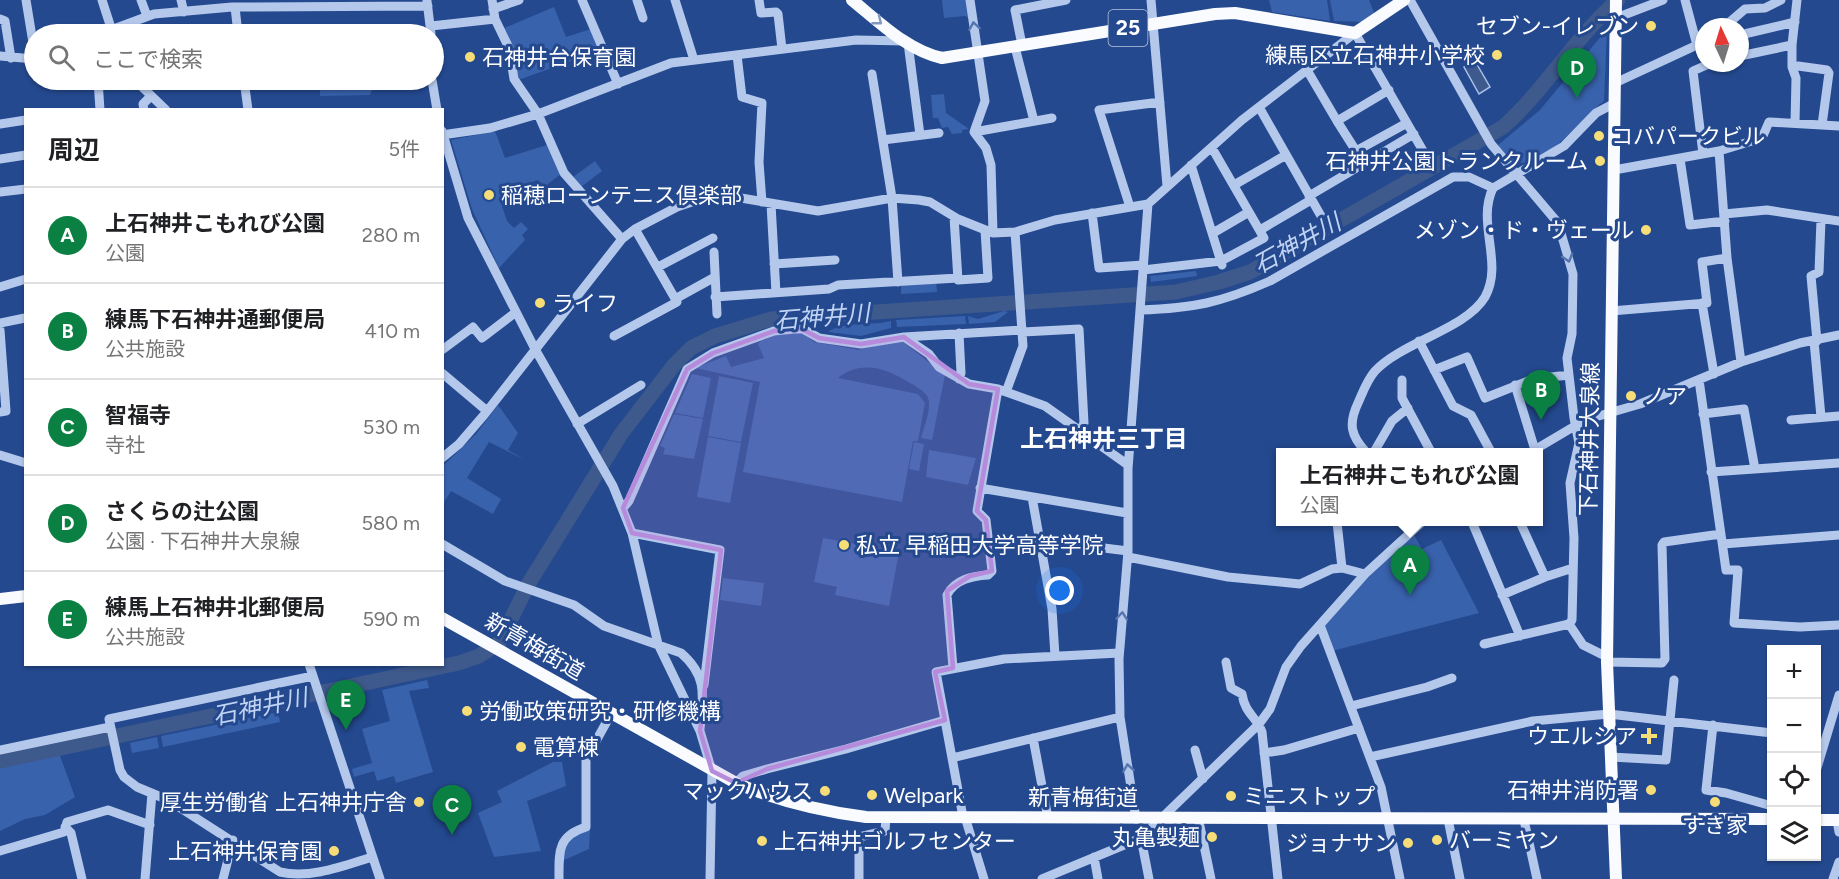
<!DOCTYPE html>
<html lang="ja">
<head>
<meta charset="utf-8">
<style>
  :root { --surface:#fff; --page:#f2f2f2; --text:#202124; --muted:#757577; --line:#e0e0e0; --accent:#0b8043 }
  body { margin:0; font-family:Figtree,"Noto Sans JP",sans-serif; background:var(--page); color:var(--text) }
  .controls { position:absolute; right:18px; bottom:18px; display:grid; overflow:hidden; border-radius:0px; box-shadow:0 2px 4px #0004 }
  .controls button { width:54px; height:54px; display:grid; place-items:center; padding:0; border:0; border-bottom:2px solid var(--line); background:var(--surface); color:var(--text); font:30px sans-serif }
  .compass { position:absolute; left:1695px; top:18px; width:54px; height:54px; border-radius:50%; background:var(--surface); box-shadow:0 2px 4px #0004; rotate:356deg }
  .you { position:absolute; left:1060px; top:591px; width:21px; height:21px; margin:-15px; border:4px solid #fff; border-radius:50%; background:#1a73e8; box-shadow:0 0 0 9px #1a73e833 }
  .badge { display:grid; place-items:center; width:39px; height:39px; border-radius:50%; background:var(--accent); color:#fff; font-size:20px; font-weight:700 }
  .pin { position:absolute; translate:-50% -50px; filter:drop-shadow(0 2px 3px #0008) }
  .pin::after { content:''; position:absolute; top:32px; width:21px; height:18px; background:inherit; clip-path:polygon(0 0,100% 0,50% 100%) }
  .popup { position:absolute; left:1276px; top:448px; width:267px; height:78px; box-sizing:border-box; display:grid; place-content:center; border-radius:0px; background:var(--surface); filter:drop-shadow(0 2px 4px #0005); font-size:20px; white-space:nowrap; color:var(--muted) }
  .popup b { font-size:22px; color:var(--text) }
  .popup::after { content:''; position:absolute; left:50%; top:100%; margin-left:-12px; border:12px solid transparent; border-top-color:var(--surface) }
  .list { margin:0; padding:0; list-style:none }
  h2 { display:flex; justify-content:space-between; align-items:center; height:78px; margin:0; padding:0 24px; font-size:26px }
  h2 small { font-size:20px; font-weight:400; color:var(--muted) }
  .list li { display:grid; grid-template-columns:39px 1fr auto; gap:18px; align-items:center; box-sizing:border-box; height:96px; padding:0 24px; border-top:2px solid var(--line) }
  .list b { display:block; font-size:22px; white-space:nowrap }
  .list p { margin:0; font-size:20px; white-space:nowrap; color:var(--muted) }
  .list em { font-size:20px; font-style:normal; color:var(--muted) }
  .icon { flex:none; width:33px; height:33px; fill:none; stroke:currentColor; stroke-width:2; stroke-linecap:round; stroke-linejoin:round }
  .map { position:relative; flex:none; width:1839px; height:879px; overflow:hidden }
  .search { position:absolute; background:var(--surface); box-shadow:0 2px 4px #0004; left:24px; top:24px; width:420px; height:66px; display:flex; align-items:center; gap:15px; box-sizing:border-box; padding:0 21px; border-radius:33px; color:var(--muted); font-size:22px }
  .panel { position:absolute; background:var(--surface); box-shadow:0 2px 4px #0004; left:24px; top:108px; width:420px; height:558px; border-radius:0px }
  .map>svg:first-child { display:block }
</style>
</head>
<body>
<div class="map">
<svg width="1839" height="879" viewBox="0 0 1839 879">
  <rect width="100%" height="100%" fill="#24498f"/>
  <path fill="#3862ac" d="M942 0H967L970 19 965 16 944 18Z
    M1269 0H1327L1330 21 1272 12Z
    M1330 0H1369L1375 15 1364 22 1334 21Z
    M554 7 566 37 591 29 600 51 518 80 502 29Z
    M1607 29 1604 101C1581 117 1543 174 1510 161L1498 145 1540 110Z
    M320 80H375V81L370 95 320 96Z
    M944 94 946 113 969 129 962 130V133L952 134 948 127 942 128 938 118H933L931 95Z
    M495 131 505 158 547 145 561 174 544 187 538 180 520 186 501 203 507 221 514 228 521 222 528 229 522 235 525 240 499 268 472 209 451 140Z
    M595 161 602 171 581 187 573 177Z
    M1196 271 1197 276 1151 282 1150 276Z
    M936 281 937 292 901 294V285Z
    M1004 311 1008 312 995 322 969 324 968 316 978 319Z
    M965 316 966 324 897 327 896 320Z
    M891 321V328L861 336 828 332C844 321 871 326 891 321Z
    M801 331 814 342 859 350 898 338 945 375 932 440 921 438C924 428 933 405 927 396 923 390 914 385 908 382 886 368 861 360 838 378L918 394 925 403 918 441H913L902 502 743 472 760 382 695 368 726 356 731 367 764 358 758 344C768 333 785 333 801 331Z
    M692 374 711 378 703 418 675 413Z
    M719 376 753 383 741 442 708 436Z
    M498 405 518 433 508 450 525 460 489 442 467 478 501 499 493 514 451 491 443 504V466L476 434Z
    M674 414 703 419 694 459 663 454 665 448 660 446Z
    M708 437 741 443 730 503 697 497Z
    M914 442 924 444 919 471 909 469Z
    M929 450 976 458 968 485 926 477Z
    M1414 535 1422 549 1441 540 1479 613 1332 651 1324 625 1366 578Z
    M823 538 899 552 889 606 835 595 837 587 814 582Z
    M723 578 764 583 761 606 720 600Z
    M427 680 429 688 409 691 433 772 396 783 394 776 377 781 374 771 354 777 352 769 372 763 362 729 390 721 382 690Z
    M278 712 280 722 163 747 161 736Z
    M157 737 159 748 132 753 130 743Z
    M59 753 75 797 45 815 25 819 0 831V767Z
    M553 762H562L566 786 527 801 541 851 494 857 478 813 502 802 497 791Z
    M590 829 589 849 562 861 565 845 574 833Z"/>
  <path fill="#3e598b" stroke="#a8c2ec" stroke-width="1.5" d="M1475 61 1490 87 1479 94 1464 67Z"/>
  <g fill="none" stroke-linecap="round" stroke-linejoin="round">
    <path stroke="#3e598b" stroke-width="15" d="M0 761 459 663 479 656 499 643 529 583 621 434 674 365 691 348 715 336 771 319 1176 292 1219 282 1250 272 1503 127C1547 88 1573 39 1618 0"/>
    <path stroke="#b4c8ec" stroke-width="9" d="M26 0 34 49
      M102 0 113 34
      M141 0 147 16
      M181 0 184 12
      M492 0 495 19 509 48 514 79 538 114 564 173 622 239
      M582 0 618 84
      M637 0 643 18
      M675 0 694 60
      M759 0 761 13 776 12 778 14 782 49
      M970 0 985 101 974 132 986 148 991 165 993 233
      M1151 0 1167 186
      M1410 0 1491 144 1558 223 1573 274 1572 334 1567 358 1574 418 1579 443 1570 483 1574 538 1572 620 1569 624
      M1685 0 1697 45 1704 42
      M427 1 431 34
      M235 7 238 34
      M493 9 519 0
      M1616 18 1663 0
      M0 19 5 21 11 58
      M431 26 495 19
      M1724 27 1745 9 1765 8 1781 0
      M100 34 154 14 232 7 428 6
      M1740 35 1795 22
      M908 43 920 135
      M1022 45 1015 10 1066 0
      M1015 47 1034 121
      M737 55 742 97 762 103 759 162 762 202
      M0 56 34 59
      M1740 56 1792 45
      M1793 68 1798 66 1827 70 1829 73 1822 125
      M1307 70 1337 121
      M872 74 892 198 898 282
      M98 80 100 110
      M135 80 166 110
      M244 80 248 110
      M432 80 437 110
      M1615 83 1697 45
      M1389 90 1337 121 1356 151 1407 123
      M1259 107 1321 216
      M144 110 143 104 151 96
      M1795 123 1796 78 1792 67V45L1797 0
      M0 124 26 120
      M442 131 468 218 535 349 613 486 632 533 658 644 700 731 712 771 710 879
      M974 132 1052 118
      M442 135 490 128 538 114 671 63 856 40 905 41
      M883 140 939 133
      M1719 151 1727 258 1741 362
      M1703 154 1693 71 1711 63
      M0 159 26 155
      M1680 159 1690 225 1725 221
      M1191 165 1222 265
      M1614 170 1719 151 1762 138 1769 122 1839 126
      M1234 185 1286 155
      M0 192 26 189
      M1309 196 1414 134
      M771 204 776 293
      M1130 207 1099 110 1160 102
      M1092 213 1099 268 1143 265
      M1724 214 1767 210 1839 221
      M954 217 958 280 988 278 985 230
      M1260 230 1311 200
      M1213 233 1249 212
      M714 252 717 314
      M774 264 835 260
      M658 267 713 238
      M1143 270 1221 261 1264 238 1212 148
      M0 287 26 279
      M715 297 829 289 838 285 958 278
      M675 299 715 277
      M1702 303 1714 374
      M1140 310C1194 308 1220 303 1270 281L1453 177H1469L1493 188
      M1611 311 1707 303 1702 262 1727 258
      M0 323 25 318
      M0 330 6 411 0 412
      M1023 332 1079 329 1084 423 1080 431
      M959 333 961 373 959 379
      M614 336 677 302 635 229
      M904 337 1023 330
      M1419 341 1453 406 1471 415 1491 452
      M1814 341 1821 417
      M1817 341 1811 276 1819 272 1821 220
      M442 350 473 327 482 338 516 312
      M1434 370 1467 357 1485 398 1533 379 1569 375
      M442 373 487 411
      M1402 380V398L1431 452
      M1699 380 1726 570H1738L1734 623 1800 627 1839 625
      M1515 385 1535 450
      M1006 392 1023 346 1015 232
      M1703 414 1744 409 1755 469
      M1791 420 1839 416
      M577 424 641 385
      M1366 452C1351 436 1348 424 1358 403 1363 392 1367 380 1375 371 1402 342 1466 329 1485 297 1504 263 1476 223 1493 188L1564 146 1596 113 1615 103
      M1374 452 1392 421 1408 408
      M1531 452 1585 420 1640 404 1741 362 1800 343 1839 335
      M0 455 26 463
      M442 458 459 444 484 415 622 239 635 229 677 207 710 196H729L818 211 892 198 919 200 930 202 958 219 993 233 1015 232 1055 220 1148 204 1242 120 1355 33 1426 156
      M1711 472 1839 463
      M980 488 1127 513
      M1032 497 1052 609 1055 656
      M623 508 629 501 687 369 713 353 774 331 794 329H803L819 338 861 344 904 337 929 354 939 367 969 384 998 389 1045 406 1128 465
      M1337 522 1342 568
      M1472 522 1520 636
      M1520 522 1545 577
      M632 533 720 550 704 685
      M442 544 505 581 574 605 604 626 681 653C708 676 703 697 700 729
      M1038 544 1080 545 1128 551
      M1723 544 1839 535
      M1128 557 1228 577 1300 584 1332 569 1342 568 1365 574
      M1502 595 1545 577 1573 568
      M1569 624 1583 645 1607 657
      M1320 625 1381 787 1400 879
      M1484 644 1569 624
      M1226 662 1231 688 1242 694C1245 714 1257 717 1262 732L1278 879
      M1607 662 1662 663 1665 659 1662 545 1664 542 1721 534
      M309 664 380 879
      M953 668 947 595C955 579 973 576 988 575L992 571 986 520 977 511 998 389
      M313 676 109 719 120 770 124 777 137 787 168 800 280 872C310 879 343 866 372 857
      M1351 706 1427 687 1452 678
      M1713 725 1706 790 1726 793 1772 806
      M1033 738 1048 818
      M0 750 110 727
      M1195 750 1203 779
      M1264 753 1284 750 1359 728
      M1370 757 1533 721 1609 714 1772 733
      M1611 757 1666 760 1674 680
      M952 758 1120 717
      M1816 771 1839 695
      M736 783 743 776 767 769 846 749 945 720
      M963 817 936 672 1004 659 1119 653
      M965 817 984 879
      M1198 817 1211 879
      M1136 819 1120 717 1119 659 1128 551V469L1148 204
      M1448 819 1460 879
      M1524 820 1537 879
      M1837 820 1839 832
      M65 827 71 833 82 879
      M1141 838 1149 879
      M0 851 64 832 67 822 108 810 150 825
      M1094 857 1098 879
      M145 879 152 793
      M223 879 233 840
      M559 879C559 852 557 836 586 827V759L611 714
      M859 879V837L885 831 886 817
      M1042 879 1141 838 1259 724 1270 709 1286 667 1301 646 1365 574 1422 522
      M1833 879 1839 862"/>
    <path stroke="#f9fbff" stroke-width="12" d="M852 0C878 21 908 51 942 58L1215 14 1235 13 1355 33 1404 0
      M1616 0 1607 662 1616 879
      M0 599 26 596
      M442 618 736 783C778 801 820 811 866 817L1772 819
      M1816 820H1839"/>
  </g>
  <defs><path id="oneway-chevron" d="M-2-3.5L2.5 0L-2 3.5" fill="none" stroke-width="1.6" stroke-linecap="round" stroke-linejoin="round" transform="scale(1.5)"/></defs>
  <use stroke="#8499c1" href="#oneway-chevron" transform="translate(878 21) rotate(38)"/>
  <g stroke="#5675b0">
    <use href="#oneway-chevron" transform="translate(974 26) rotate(-99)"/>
    <use href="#oneway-chevron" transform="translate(1568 258) rotate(73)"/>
    <use href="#oneway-chevron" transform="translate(1122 616) rotate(-85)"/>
    <use href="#oneway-chevron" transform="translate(1128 768) rotate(-99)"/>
  </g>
  <path fill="#b68bdc" fill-opacity="0.2" stroke="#b68bdc" stroke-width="4.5" stroke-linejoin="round" d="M800 328 819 338 861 344 904 337 969 384 998 389 977 511 986 520 992 571 970 576 947 591 953 668 935 672 945 720 767 769 736 783 712 771 700 731 721 550 632 533 623 508 687 369 713 353 774 331Z"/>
  <g fill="#f6dd77" stroke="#24498f" stroke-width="2">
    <circle cx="1651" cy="26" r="6"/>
    <circle cx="1497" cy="55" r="6"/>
    <circle cx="470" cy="57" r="6"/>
    <circle cx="1599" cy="136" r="6"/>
    <circle cx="1600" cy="161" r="6"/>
    <circle cx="489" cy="195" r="6"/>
    <circle cx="1646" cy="230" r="6"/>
    <circle cx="540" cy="303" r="6"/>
    <circle cx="1631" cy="396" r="6"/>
    <circle cx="844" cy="545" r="6"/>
    <circle cx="467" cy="711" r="6"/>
    <path d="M1646 727h6v6h6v6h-6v6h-6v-6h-6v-6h6z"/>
    <circle cx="521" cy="747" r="6"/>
    <circle cx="1651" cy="790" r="6"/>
    <circle cx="825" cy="791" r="6"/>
    <circle cx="872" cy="795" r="6"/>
    <circle cx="1231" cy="796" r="6"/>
    <circle cx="419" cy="802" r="6"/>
    <circle cx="1715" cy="802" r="6"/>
    <circle cx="1212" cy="837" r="6"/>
    <circle cx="1437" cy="840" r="6"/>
    <circle cx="762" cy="841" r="6"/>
    <circle cx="1408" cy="843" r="6"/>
    <circle cx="334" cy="851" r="6"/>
  </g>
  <g text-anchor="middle" stroke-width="6" stroke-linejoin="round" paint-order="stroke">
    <rect fill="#24498f" stroke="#bdc8dd" stroke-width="1.5" x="1108.5" y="10" width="39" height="36" rx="4.5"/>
    <g font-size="21" font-weight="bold" fill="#fff">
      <text x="1128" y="35">25</text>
    </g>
    <g font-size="22" fill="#fff" stroke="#24498f" text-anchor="start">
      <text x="1639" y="34" text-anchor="end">セブン-イレブン</text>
      <text x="1485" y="63" text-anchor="end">練馬区立石神井小学校</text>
      <text x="482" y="65">石神井台保育園</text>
      <text x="1611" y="144">コバパークビル</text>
      <text x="1588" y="169" text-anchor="end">石神井公園トランクルーム</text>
      <text x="501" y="203">稲穂ローンテニス倶楽部</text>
      <text x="1634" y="238" text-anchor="end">メゾン・ド・ヴェール</text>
      <text x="552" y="311">ライフ</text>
      <text x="1643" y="404">ノア</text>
      <text x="856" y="553">私立 早稲田大学高等学院</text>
      <text x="479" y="719">労働政策研究・研修機構</text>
      <text x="1637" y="744" text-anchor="end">ウエルシア</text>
      <text x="533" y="755">電算棟</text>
      <text x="1639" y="798" text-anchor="end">石神井消防署</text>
      <text x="813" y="799" text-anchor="end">マックハウス</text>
      <text x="884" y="803">Welpark</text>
      <text x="1243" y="804">ミニストップ</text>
      <text x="407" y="810" text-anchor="end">厚生労働省 上石神井庁舎</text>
      <text x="1715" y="833" text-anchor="middle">すき家</text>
      <text x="1200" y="845" text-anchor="end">丸亀製麺</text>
      <text x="1449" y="848">バーミヤン</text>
      <text x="774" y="849">上石神井ゴルフセンター</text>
      <text x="1396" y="851" text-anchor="end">ジョナサン</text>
      <text x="322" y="859" text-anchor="end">上石神井保育園</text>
    </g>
    <g font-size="22" fill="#fff" stroke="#24498f">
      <text transform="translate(1589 439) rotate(-89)" y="8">下石神井大泉線</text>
      <text transform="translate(535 646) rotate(30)" y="8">新青梅街道</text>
      <text x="1083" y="805">新青梅街道</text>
    </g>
    <g font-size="24" font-style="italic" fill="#c0d3f3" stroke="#24498f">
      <text transform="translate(1297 244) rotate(-29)" y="8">石神井川</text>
      <text transform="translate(822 317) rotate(-5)" y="8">石神井川</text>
      <text transform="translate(260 707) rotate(-12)" y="8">石神井川</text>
    </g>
    <g font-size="24" font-weight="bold" fill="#fff" stroke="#24498f">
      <text x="1104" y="447">上石神井三丁目</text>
    </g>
  </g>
</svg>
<div class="controls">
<button>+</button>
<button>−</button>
<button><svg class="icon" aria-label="locate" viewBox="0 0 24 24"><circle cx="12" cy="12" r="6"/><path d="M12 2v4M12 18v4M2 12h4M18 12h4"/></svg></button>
<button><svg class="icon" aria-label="layers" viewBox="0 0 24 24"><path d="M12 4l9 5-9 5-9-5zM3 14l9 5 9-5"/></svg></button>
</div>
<svg class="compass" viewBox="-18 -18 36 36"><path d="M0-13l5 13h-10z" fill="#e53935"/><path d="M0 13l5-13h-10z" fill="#757577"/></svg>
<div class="you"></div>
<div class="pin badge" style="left:1410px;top:595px">A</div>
<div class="popup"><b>上石神井こもれび公園</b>公園</div>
<div class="pin badge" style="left:1541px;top:420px">B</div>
<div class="pin badge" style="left:452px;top:835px">C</div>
<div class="pin badge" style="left:1577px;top:98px">D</div>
<div class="pin badge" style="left:346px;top:730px">E</div>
<div class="search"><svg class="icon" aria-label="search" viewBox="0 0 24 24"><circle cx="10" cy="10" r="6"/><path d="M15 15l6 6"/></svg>ここで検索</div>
<section class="panel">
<h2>周辺<small>5件</small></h2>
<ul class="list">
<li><span class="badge">A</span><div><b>上石神井こもれび公園</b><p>公園</p></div><em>280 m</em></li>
<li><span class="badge">B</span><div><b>練馬下石神井通郵便局</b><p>公共施設</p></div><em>410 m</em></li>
<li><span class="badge">C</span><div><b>智福寺</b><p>寺社</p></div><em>530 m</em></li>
<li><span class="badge">D</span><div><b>さくらの辻公園</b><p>公園 · 下石神井大泉線</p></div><em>580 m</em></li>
<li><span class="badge">E</span><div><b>練馬上石神井北郵便局</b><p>公共施設</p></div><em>590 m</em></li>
</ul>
</section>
</div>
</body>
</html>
